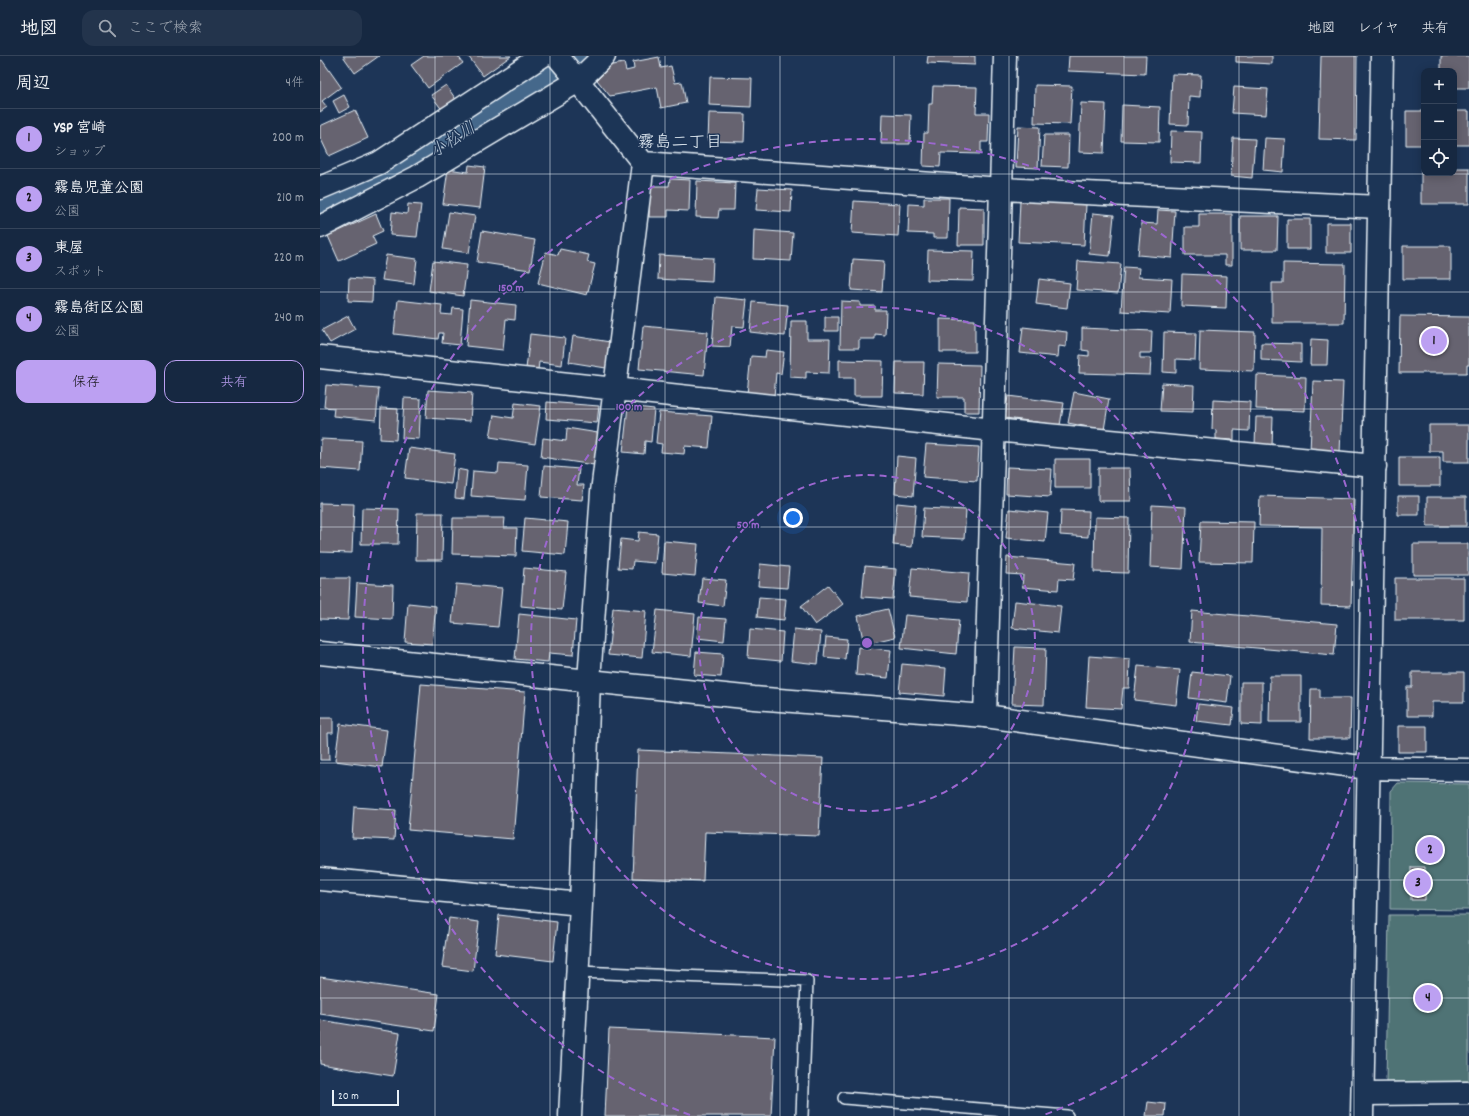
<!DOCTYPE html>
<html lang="ja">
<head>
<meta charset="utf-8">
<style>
  :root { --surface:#162841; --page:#23344c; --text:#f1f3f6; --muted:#9ea6b1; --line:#35445a; --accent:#bca0f2 }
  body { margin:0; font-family:Dekko,"Klee One",sans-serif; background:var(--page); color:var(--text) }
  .controls { position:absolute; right:12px; top:12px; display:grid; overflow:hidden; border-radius:8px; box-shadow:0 2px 10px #0003 }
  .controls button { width:36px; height:36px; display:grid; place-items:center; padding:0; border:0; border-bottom:1px solid var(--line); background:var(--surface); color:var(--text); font:20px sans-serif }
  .scale { position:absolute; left:12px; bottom:10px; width:67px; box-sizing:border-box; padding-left:4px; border:2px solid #e8f1f8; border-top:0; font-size:11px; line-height:14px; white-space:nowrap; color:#e8f1f8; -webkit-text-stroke:3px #1d3557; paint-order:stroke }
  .you { position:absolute; left:473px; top:462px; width:14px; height:14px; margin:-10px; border:3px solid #fff; border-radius:50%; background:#1a73e8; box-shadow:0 0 0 6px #1a73e833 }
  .badge { display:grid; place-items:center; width:26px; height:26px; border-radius:50%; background:var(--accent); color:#111; font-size:13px; font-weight:700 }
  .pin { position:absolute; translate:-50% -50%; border:2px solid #fff; box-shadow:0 1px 4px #0006 }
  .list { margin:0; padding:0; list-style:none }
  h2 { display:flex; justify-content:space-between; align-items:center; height:52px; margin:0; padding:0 16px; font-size:17px }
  h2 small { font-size:13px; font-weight:400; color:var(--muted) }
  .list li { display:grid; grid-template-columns:26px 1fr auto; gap:12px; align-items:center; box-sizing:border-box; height:60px; padding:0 16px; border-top:1px solid var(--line) }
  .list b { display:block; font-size:15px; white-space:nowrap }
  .list p { margin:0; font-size:13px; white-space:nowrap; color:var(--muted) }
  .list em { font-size:13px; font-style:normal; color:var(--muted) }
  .actions { display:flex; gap:8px; padding:12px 16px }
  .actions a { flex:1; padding:9px 0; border:1px solid var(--accent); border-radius:12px; text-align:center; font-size:14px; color:var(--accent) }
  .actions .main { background:var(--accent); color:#111 }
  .icon { flex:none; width:22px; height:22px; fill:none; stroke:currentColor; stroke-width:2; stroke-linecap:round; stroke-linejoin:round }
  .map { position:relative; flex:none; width:1149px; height:1060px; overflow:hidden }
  header { display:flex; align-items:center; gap:24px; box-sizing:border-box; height:56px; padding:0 20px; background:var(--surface); border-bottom:1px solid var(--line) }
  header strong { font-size:19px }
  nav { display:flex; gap:22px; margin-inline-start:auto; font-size:14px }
  .search { width:280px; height:36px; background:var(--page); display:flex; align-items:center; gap:10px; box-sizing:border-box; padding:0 14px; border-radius:12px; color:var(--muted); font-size:15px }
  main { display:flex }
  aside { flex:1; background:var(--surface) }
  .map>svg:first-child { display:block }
</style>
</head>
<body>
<header>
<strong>地図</strong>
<div class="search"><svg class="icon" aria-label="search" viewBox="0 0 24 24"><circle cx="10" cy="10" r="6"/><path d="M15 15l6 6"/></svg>ここで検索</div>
<nav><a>地図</a><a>レイヤ</a><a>共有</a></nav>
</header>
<main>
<aside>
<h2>周辺<small>4件</small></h2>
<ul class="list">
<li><span class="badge">1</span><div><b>YSP 宮崎</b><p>ショップ</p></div><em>200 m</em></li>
<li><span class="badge">2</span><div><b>霧島児童公園</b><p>公園</p></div><em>210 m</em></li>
<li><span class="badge">3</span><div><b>東屋</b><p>スポット</p></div><em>220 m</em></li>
<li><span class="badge">4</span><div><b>霧島街区公園</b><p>公園</p></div><em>240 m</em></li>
</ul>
<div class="actions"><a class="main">保存</a><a>共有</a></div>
</aside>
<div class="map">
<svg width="1149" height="1060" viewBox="0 0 1149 1060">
  <rect width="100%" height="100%" fill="#1d3557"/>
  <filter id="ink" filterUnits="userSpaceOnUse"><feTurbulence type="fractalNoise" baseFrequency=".025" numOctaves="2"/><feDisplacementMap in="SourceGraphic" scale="8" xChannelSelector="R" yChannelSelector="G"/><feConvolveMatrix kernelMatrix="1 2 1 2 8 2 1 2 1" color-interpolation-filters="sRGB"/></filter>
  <g filter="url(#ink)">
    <path fill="#507374" stroke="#9cb2b6" d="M1078 727 1149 728V854L1070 853 1071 735Z
      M1069 859H1149V1025L1066 1027Z"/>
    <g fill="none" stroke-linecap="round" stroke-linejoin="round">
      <path stroke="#45678b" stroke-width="40" d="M0 151 86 113 212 32 256 0"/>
    </g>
    <path fill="#666470" stroke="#e8f1f8" d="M23 0H59L35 17Z
      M104 0H138L143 7 108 32 91 9Z
      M148 0H191L163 20Z
      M608 0H655V9L607 7Z
      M749 0H826L825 18 748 15Z
      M916 0H952V8L916 6Z
      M1001 0H1037L1036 84 999 83Z
      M1121 0H1149V32H1134V15H1121Z
      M339 1 341 12 351 10 355 27 362 26 366 47 341 52 337 31 290 40 277 24 292 9 304 7 306 15 314 13 313 6Z
      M2 4 21 31 2 45 7 51 0 56V5Z
      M852 18 881 19 880 41 869 40 868 69 850 68Z
      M390 21 432 22 431 51 389 49Z
      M126 29 137 45 123 55 111 39Z
      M715 29 752 30 750 68 714 67Z
      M613 30 657 31 656 57H669L668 86H661V98L621 97 620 111 603 110 604 77H608L609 48H612Z
      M914 31 948 33 946 59 912 57Z
      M24 39 30 51 19 57 13 45Z
      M761 47 786 48 784 97 759 96Z
      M802 49 840 51 839 86 801 85Z
      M35 54 48 82 9 100 0 81V70Z
      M1086 55H1104V89H1086Z
      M1134 55H1149V89H1134Z
      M389 57 425 58 424 86 388 85Z
      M562 58 591 59 590 88H561Z
      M698 70 720 71 718 112 696 111Z
      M851 75 882 76 881 107 850 106Z
      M724 79H749L748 111 722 110Z
      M913 82 935 83 932 122 911 120Z
      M945 82 965 83 963 116 943 114Z
      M149 109 165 111 160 152 123 148 128 113 148 116Z
      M1101 112H1104V117H1134V112H1149V148H1101Z
      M350 123 370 124 369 155 348 154V161H329L330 130H349Z
      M377 125 415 127 414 154H399L398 162 376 161Z
      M438 132 472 134 471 156 436 154Z
      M604 142H629L628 182H613V178L588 177 589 148 604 149Z
      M534 145 580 148 578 180 532 177Z
      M700 145 766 148 764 189 698 186Z
      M88 148 101 149 97 181 70 179 72 156 87 158Z
      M639 151 664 152V189H638Z
      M838 154 855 155 852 202 818 199 821 167 837 168Z
      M129 156 155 160 149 197 123 193Z
      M773 157 794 159 790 200 769 198Z
      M56 158 63 175 52 180 56 188 19 205 8 180Z
      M879 158H912V209H905V199H865V171H879Z
      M920 160H958L957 194H920Z
      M967 163H990V193H967Z
      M1006 167H1031V197H1006Z
      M434 174 473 177 471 205 433 203Z
      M162 175 215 184 210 214 157 206Z
      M1083 190H1131V223H1083Z
      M240 193 269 199 267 206 275 208 267 239 218 227 226 196 238 199Z
      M608 194 654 195 653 225 607 224Z
      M66 199 97 203 94 228 62 224Z
      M339 199 393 202 392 226 338 223Z
      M533 203 564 205 562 236 531 234Z
      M113 205 147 209 143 240 109 235Z
      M758 205 801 208 798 237 756 234Z
      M963 207 1025 208 1024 267H952V227H963Z
      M804 211 819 212 818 221 852 223 850 258 801 255Z
      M862 218 907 220 906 252 861 250Z
      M29 222 53 224 52 246 28 245Z
      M719 223 750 227 747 252 716 248Z
      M396 241 427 244 424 271 412 270 410 291 392 290Z
      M78 244 122 249 121 258 132 259 133 252 143 253 140 289 122 287 123 277H119L118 283 74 278Z
      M150 244 196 249 195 264 186 263 183 294 146 290Z
      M521 245 540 246V250H555V254H566L565 279 555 278V283H539V292H520Z
      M433 246 468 249 465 280 430 276Z
      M28 260 35 273 10 287 2 274Z
      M1080 260 1149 261V309H1147V317H1079Z
      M505 261H518V275H505Z
      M620 263 655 264V296H620Z
      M471 265H487V283H510L509 317 486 316V322L470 321Z
      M323 270 388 276 384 319 319 313Z
      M703 271 747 276 746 291 739 290 738 301 700 297Z
      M762 272 832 275 831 297H820V302H831L830 319 759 317 760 299 769 300V295L762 294Z
      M880 274 935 276 934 315 879 313Z
      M844 276 876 277 875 304 856 303V317L843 316Z
      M210 278 245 282 242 309 219 306 218 314 206 313Z
      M253 280 290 286 286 312 249 306Z
      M991 283 1008 284 1007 309H990Z
      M941 287 981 288V306L941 304Z
      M446 294 464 296 461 318 456 317 454 341 427 338 431 300 445 301Z
      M519 304 563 305 562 340H534V322H519Z
      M576 306H604L603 338 575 337Z
      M618 308 660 309 659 356H644V341H617Z
      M937 319 986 321 985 355 936 353Z
      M993 325 1023 326 1020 397 990 396Z
      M842 327 874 329 873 356 840 355Z
      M6 329 59 333 56 364 13 360 14 352 4 351Z
      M108 334 152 337 150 365 106 362Z
      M754 336 789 343 784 374 748 367Z
      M688 340 744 347 740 369 685 362Z
      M84 342 101 343 99 383 82 382Z
      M893 344 930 346 929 375 914 374V384L896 383V374L892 373Z
      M227 346 279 350 277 367 226 363Z
      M195 347 221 350 215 388 170 381 174 359 193 362Z
      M308 350 334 353 331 386 325 385 324 398 303 396Z
      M61 352 78 353 76 384 60 383Z
      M339 356 392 360 389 392 365 390 364 398 341 396 342 388 336 387Z
      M936 361H953L952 391 935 390Z
      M1109 369H1149V406H1123V395H1109Z
      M247 372 278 377 274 409 221 401 223 382 246 385Z
      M1 383 42 385 40 415 0 412Z
      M606 388 659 391 657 425 603 421Z
      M89 392 135 398 131 428 85 422Z
      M577 400 596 402 593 440 575 438Z
      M1079 401H1120V430H1079Z
      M735 403H770V432H735Z
      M179 407 208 409 205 444 151 440 153 415 178 417Z
      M224 410 259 413 257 429H264L262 444 221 441Z
      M687 411 732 413 730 441 686 438Z
      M778 412H810L811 445H778Z
      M137 413 147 415 144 443 135 442Z
      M940 440 1034 443 1031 550 1001 549 1002 471 939 470Z
      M1078 440H1099V459H1078Z
      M1107 441H1146V470H1107Z
      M0 447 34 448 32 497 0 496Z
      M577 447 596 449 592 491 573 489Z
      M832 449 866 451 863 513 830 511Z
      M42 452 79 453 78 488H41Z
      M604 452 646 454 644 483 602 481Z
      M689 453 728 457 725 486 686 482Z
      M741 454 769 455 768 481 740 479Z
      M97 457H123L122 504H96Z
      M775 461 809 462 808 517 774 516Z
      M133 462H185L184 472H197L196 500 132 498Z
      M205 462 248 466 245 499 202 495Z
      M881 465 934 466 933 507 879 506Z
      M319 476 338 478 335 507 313 505 312 513 298 512 301 483 318 485Z
      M344 485 378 488 375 520 342 517Z
      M1093 488H1148V519H1093Z
      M687 501 755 507 753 524 739 523 738 534 702 531 703 519 686 518Z
      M440 508 469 511 467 532 438 530Z
      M545 510 576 513 573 543 542 541Z
      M204 512 246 516 242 554 201 550Z
      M592 512 649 517 647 546 589 541Z
      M0 522H30L28 564 0 563Z
      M382 522 406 524 403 550 379 547Z
      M1075 522H1144V564H1075Z
      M37 527 73 529 72 563 35 561Z
      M136 528 182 532 178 571 132 567Z
      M508 529 523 548 495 569 481 550Z
      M439 541 466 543 464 564 437 561Z
      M695 545 741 550 738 577 692 572Z
      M88 547 116 550 112 588 85 586Z
      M293 552 326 555 322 602 288 599Z
      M568 553 575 581 544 588 538 560Z
      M337 554 375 558 371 600 332 596Z
      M872 555 1017 568 1014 599 870 586Z
      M199 558 256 564 253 599 229 597 228 606 195 603Z
      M585 559 639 564 636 598 581 592Z
      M379 561 406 563 404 585 377 582Z
      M430 573 463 576 461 605 428 602Z
      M474 573 501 576 498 608 471 605Z
      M506 581 527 583 525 603 504 601Z
      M538 591 571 594 568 622 536 619Z
      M695 591 726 592 724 649 692 648Z
      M376 596 403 598 401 621 374 619Z
      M769 600 810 603 809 632H803L801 653 766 651Z
      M582 608 626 612 624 640 579 636Z
      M818 610 860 614 856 649 814 644Z
      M872 616 910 620 907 647 869 642Z
      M1092 616H1144V646H1112V660H1087V631H1092Z
      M950 620H981V666H949Z
      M921 626H942V669L921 668Z
      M101 628 205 636 193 783 88 774Z
      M991 633H1000V642H1031L1030 682H990Z
      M878 648 914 652 912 669 876 665Z
      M0 662H13V677H8L9 704H0Z
      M20 668 67 674 62 711 15 705Z
      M1078 670H1107V696H1078Z
      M318 694 503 702 499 780 385 776 383 825 313 822Z
      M34 751 76 754 74 784 32 782Z
      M1091 811H1105V844H1091Z
      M179 859 237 866 233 905 175 898Z
      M129 862 159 866 153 915 122 911Z
      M0 921 119 938 114 975 0 958Z
      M0 964 80 977 73 1020 0 1008Z
      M289 973 455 981 451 1060H285Z
      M828 1046 846 1048 845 1060H826Z"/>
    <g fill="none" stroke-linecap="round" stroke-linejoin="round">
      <defs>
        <path id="service" d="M258 916 487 925 482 1060
          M524 1042 747 1060"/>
        <path id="minor" d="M237 0 258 25 323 107 282 436 269 625 261 848 250 1060
          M323 107 682 133 1059 151
          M0 132 59 107 222 0
          M0 171 97 121 258 25 284 0
          M0 301 674 374 1055 410
          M665 660 685 0
          M0 823 261 848
          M1043 1038 1149 1037"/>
        <path id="tertiary" d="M0 597 434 642 665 660 1048 712 1149 714
          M1042 1060 1062 0"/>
      </defs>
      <use href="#service" stroke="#e8f1f8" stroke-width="14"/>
      <use href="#minor" stroke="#e8f1f8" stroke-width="25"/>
      <use href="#tertiary" stroke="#e8f1f8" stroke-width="25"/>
      <use href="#service" stroke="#1d3557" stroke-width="11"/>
      <use href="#minor" stroke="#1d3557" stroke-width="22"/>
      <use href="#tertiary" stroke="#1d3557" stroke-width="22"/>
    </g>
  </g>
  <path fill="none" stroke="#e8f1f8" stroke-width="1" stroke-opacity="0.55" d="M115 0V1060M230 0V1060M345 0V1060M460 0V1060M574 0V1060M689 0V1060M804 0V1060M919 0V1060M1034 0V1060M0 118H1149M0 236H1149M0 353H1149M0 471H1149M0 589H1149M0 707H1149M0 824H1149M0 942H1149"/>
  <g fill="none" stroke="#9c67d0" stroke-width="2" stroke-dasharray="7 5">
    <circle cx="547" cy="587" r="168"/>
    <circle cx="547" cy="587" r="336"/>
    <path d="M370 1059A504 504 0 1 1 724 1059"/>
  </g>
  <g text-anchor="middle" stroke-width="3" stroke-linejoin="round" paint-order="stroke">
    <g font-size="17" font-style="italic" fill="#afc1d2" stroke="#1d3557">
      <text transform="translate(132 83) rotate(-33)" y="6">小松川</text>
    </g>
    <g font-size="17" fill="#e8f1f8" stroke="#1d3557">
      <text x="360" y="91">霧島二丁目</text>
    </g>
  </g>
  <circle cx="547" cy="587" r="6" fill="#9c67d0" stroke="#1d3557" stroke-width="2"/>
  <g font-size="12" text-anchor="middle" font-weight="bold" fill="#9c67d0" stroke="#1d3557" stroke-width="3" stroke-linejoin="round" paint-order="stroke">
    <text x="191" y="235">150 m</text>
    <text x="309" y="354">100 m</text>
    <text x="428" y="472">50 m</text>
  </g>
</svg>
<div class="controls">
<button>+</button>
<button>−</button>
<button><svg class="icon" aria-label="locate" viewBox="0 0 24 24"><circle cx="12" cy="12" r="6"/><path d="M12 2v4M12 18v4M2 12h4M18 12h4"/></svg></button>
</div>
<div class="scale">20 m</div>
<div class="you"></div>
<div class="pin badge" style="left:1114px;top:285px">1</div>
<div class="pin badge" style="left:1110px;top:794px">2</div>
<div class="pin badge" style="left:1098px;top:827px">3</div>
<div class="pin badge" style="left:1108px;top:942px">4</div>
</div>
</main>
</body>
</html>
